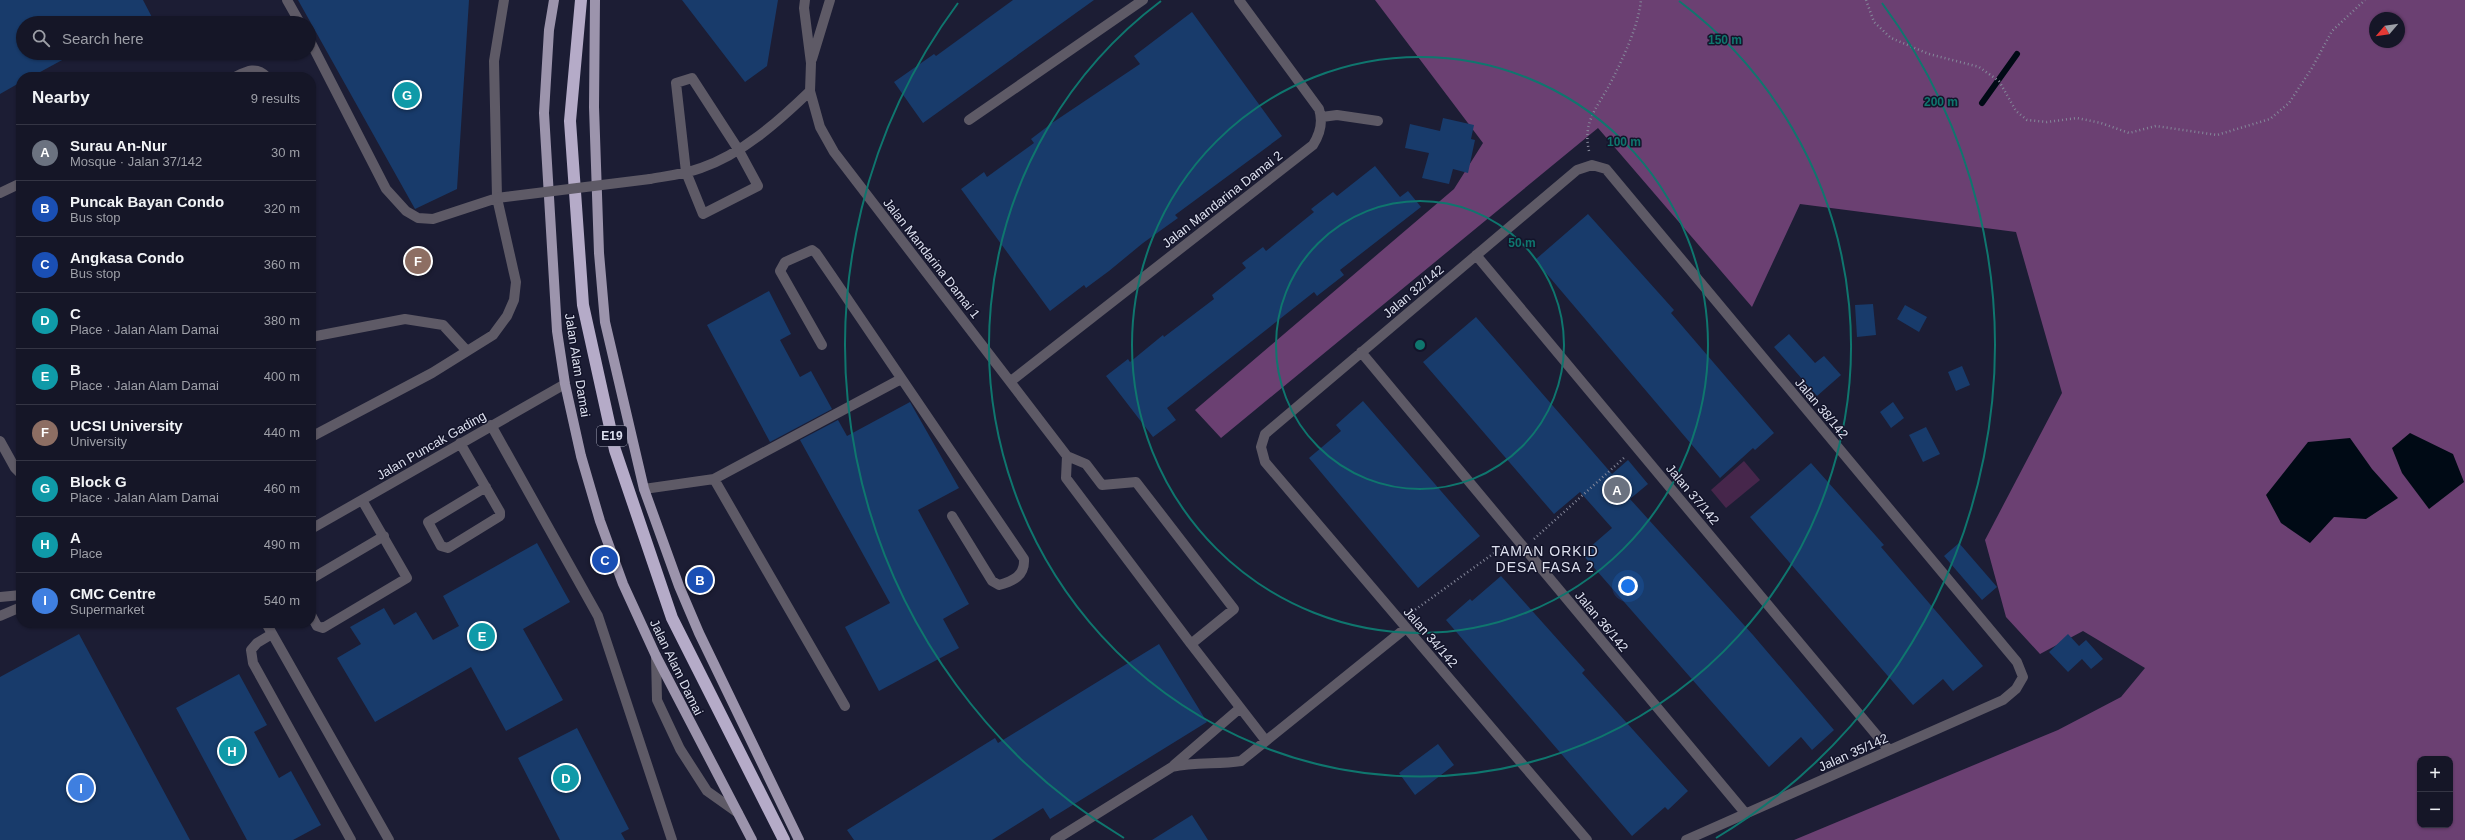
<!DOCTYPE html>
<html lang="en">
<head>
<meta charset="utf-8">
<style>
  :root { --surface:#151627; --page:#1e1f2f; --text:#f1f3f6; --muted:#9d9fa7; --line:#343544; --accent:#2bd5ac }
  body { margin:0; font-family:Helvetica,sans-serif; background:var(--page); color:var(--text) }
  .controls { position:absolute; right:12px; bottom:12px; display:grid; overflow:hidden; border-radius:8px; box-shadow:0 1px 3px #0004 }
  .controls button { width:36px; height:36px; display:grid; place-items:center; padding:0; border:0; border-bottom:1px solid var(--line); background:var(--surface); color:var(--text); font:20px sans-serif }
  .compass { position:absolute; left:2369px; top:12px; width:36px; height:36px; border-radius:50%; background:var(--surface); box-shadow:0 1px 3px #0004; rotate:241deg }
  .you { position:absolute; left:1628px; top:586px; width:14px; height:14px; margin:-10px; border:3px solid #fff; border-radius:50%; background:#1a73e8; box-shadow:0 0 0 6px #1a73e833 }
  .badge { display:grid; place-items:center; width:26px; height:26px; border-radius:50%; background:var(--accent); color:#fff; font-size:13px; font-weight:700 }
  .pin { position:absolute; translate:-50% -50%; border:2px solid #fff; box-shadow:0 1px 4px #0006 }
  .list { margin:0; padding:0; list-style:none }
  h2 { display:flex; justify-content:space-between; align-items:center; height:52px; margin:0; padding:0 16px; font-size:17px }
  h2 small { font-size:13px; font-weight:400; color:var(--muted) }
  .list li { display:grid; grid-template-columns:26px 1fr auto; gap:12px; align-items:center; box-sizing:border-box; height:56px; padding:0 16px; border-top:1px solid var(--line) }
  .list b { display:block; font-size:15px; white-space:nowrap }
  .list p { margin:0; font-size:13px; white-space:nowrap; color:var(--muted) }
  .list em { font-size:13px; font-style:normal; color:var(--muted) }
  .icon { flex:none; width:22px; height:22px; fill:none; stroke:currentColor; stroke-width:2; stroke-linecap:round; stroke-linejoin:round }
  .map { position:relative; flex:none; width:2465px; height:840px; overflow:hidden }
  .search { position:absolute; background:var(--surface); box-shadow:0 1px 3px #0004; left:16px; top:16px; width:300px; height:44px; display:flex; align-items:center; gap:10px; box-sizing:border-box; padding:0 14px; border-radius:22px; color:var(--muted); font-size:15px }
  .panel { position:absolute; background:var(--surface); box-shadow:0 1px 3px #0004; left:16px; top:72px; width:300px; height:556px; border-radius:16px }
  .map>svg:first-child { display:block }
</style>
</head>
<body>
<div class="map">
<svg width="2465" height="840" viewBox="0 0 2465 840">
  <rect width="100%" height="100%" fill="#1c1d34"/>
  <path fill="#46264b" d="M1744 461 1760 480 1726 508 1711 490Z"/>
  <path fill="#6b4072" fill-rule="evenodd" d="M1375 0H2465V840H1794L2058 730 2121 697 2145 668 2083 631 2040 654 2006 617 1985 540 2062 393 2016 232 1800 204 1752 307 1598 128 1221 438 1195 410 1454 189 1483 143ZM2375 18H2399V42H2375ZM2420 759H2450V825H2420Z"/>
  <path fill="#000a15" d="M2410 433 2453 454 2464 482 2429 509 2402 473 2392 448Z
    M2350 438 2372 469 2398 498 2366 519 2334 517 2310 543 2281 523 2266 495 2308 442Z"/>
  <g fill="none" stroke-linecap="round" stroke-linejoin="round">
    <path stroke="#000a15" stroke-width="6" d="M1982 103 2017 54"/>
  </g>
  <path fill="#183b6b" d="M0 0H143L155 23H23V53H75L31 77H21V82L0 94Z
    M298 0H469L457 189 415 209Z
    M682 0H778L767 66 745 82Z
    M1013 0H1094L923 123 894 82 934 54 936 56Z
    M1192 12 1282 136 1175 215 1178 218 1143 243 1109 271 1086 288 1084 285 1050 311 961 189 984 172 987 177 1034 143 1031 139 1052 123 1140 64 1134 56Z
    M1443 118 1474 125 1471 139 1475 140 1468 173 1453 169 1449 184 1422 178 1429 153 1405 148 1410 124 1440 131Z
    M1375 166 1400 197 1408 191 1421 207 1340 270 1344 275 1317 296 1314 292 1167 408 1176 420 1153 437 1106 376 1128 359 1130 362 1163 335 1164 337 1214 299 1212 295 1246 268 1242 263 1263 247 1266 251 1314 212 1311 209 1333 192 1337 196Z
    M1588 214 1674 310 1671 313 1774 433 1755 450 1753 448 1720 478 1535 260Z
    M769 291 791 334 780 340 800 377 811 371 832 409 770 442 707 325Z
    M1873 304 1876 335 1857 337 1855 305Z
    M1905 305 1927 317 1919 332 1897 319Z
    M1476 317 1612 474 1628 460 1648 484 1630 499 1753 635 1834 730 1812 750 1801 737 1769 767 1582 554 1612 528 1580 492 1554 514 1423 362Z
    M1789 334 1815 363 1824 356 1841 375 1817 396 1774 347Z
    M1962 366 1970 385 1956 391 1948 372Z
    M1363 401 1480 536 1418 588 1309 458 1341 431 1336 425Z
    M910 402 959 488 918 510 969 604 943 619 959 648 879 691 845 627 890 603 800 440 838 420 847 436Z
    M1893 402 1904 418 1891 428 1880 412Z
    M1926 427 1940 454 1923 462 1909 435Z
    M1811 463 1884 545 1881 547 1983 666 1953 691 1943 679 1913 705 1750 517Z
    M537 543 570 602 523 629 563 700 506 731 471 667 375 722 337 658 361 644 350 627 384 608 394 625 416 612 433 640 459 626 443 596Z
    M1959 543 1997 587 1982 600 1944 556Z
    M1501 576 1585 670 1582 673 1688 791 1668 810 1665 807 1632 836 1446 620 1470 599 1472 601Z
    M79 634 190 840H0V677Z
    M2068 634 2079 646 2086 640 2103 659 2091 669 2082 659 2068 672 2049 652Z
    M1159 644 1207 722 1050 819 1043 808 992 840H854L847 830 995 738 998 743Z
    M239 674 267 725 254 732 279 778 291 771 321 825 293 840H247L176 708Z
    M577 728 629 829 621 833 625 840H560L518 758Z
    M1438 744 1454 765 1415 795 1399 773Z
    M1192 815 1208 840H1152Z"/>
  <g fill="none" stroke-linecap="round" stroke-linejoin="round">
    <path stroke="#85889a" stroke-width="2.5" stroke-dasharray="1 3" stroke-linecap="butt" d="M1866 0 1874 22 1891 38 1929 54 1979 67 1999 81 2016 111 2027 120 2047 122 2077 118 2101 123 2129 133 2156 126 2217 135 2270 119 2289 103 2312 68 2332 31 2365 0
      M1589 151C1582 120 1599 106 1612 80 1624 56 1638 27 1641 0
      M1534 539 1625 457
      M1412 612 1504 546"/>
    <path stroke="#5e5a66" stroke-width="10" d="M287 0 300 23
      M805 0 804 8 811 63 810 91 820 127 834 152 1067 456
      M309 39 386 189 406 211 418 218 433 219 497 198
      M812 59 830 0
      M235 77C247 71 256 66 267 77
      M692 78 738 149 758 186 703 214 686 172 676 83Z
      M1322 117 1337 115 1378 121
      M969 120 1143 0
      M650 179C667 176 685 174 701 168 742 154 779 121 810 91
      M0 193 21 183
      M1476 255 1889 750
      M311 337 405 319 443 325 466 350
      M822 345 780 271 785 262 812 250 816 253 838 285 1024 559C1025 576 1013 581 999 585L992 581 952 516
      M1361 352 1746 814
      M1011 381 1313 145C1320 134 1323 121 1319 109L1239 0
      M491 425 598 616 672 840
      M311 437 432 373 493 335 507 316 514 300 516 282 497 198 494 61 504 0
      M0 441 15 468 21 474
      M460 443 500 512V516L448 548 441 546 428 522 486 487
      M1067 456 1086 464 1102 485 1136 482 1234 609 1191 644 1066 478Z
      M714 479 845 706
      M644 489 714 479 901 379
      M311 529 565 384
      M311 579 384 536
      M0 597 21 595
      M311 615 317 626 323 628 407 578 362 500
      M0 616 21 607
      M266 623 389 840
      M272 634 257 643 251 650 253 663 351 840
      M1191 644 1266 741
      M656 656 657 700 680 749 707 791 738 813
      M1174 765 1239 709
      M1055 840 1172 767C1195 761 1218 765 1241 761L1406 628
      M1587 840 1265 462 1261 447 1265 434 1577 170 1592 165 1606 169 2017 662 2023 677 2016 689 2003 700 1686 840"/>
    <path stroke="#9c94ac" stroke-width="10" d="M554 0 549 30 544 113 557 331 565 384 581 456 600 521 623 584 656 656 752 840
      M595 0 594 107 599 253 605 322 644 489 679 586 699 633 799 840"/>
    <path stroke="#b5abc8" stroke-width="12" d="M581 0 570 121 583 305 615 450 672 618 784 840"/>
    <path stroke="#5e5a66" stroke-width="10" d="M497 198 650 179"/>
  </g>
  <g fill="none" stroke="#0f766e" stroke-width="2">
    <circle cx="1420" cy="345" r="144"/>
    <circle cx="1420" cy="345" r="288"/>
    <path d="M1679 1A431 431 0 1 1 1161 1"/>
    <path d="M1124 838A575 575 0 0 1 958 3M1882 3A575 575 0 0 1 1716 838"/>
  </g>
  <g text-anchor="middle" stroke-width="3" stroke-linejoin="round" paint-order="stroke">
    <rect fill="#13142a" stroke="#a0a3b4" stroke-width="1" x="597" y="426" width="30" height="20" rx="3"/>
    <g font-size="12" font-weight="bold" fill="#dde0ef">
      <text x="612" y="440">E19</text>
    </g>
    <g font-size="13" fill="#dde0ef" stroke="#13142a">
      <text transform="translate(1222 199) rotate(-38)" y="5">Jalan Mandarina Damai 2</text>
      <text transform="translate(932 258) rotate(52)" y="5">Jalan Mandarina Damai 1</text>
      <text transform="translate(1413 291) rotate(-40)" y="5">Jalan 32/142</text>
      <text transform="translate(578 365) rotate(81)" y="5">Jalan Alam Damai</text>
      <text transform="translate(1822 408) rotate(50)" y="5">Jalan 38/142</text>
      <text transform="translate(431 445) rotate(-30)" y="5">Jalan Puncak Gading</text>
      <text transform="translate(1693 494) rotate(50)" y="5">Jalan 37/142</text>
      <text transform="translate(1602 621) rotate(50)" y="5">Jalan 36/142</text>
      <text transform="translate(1431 637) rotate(49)" y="5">Jalan 34/142</text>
      <text transform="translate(677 667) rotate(64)" y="5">Jalan Alam Damai</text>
      <text transform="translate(1853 752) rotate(-24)" y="5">Jalan 35/142</text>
    </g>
    <g font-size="14" letter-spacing="1" fill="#dde0ef" stroke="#13142a">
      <text x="1545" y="556">TAMAN ORKID<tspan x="1545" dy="16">DESA FASA 2</tspan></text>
    </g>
  </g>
  <circle cx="1420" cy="345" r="6" fill="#0f766e" stroke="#13142a" stroke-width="2"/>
  <g font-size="12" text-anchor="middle" font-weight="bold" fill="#0f766e" stroke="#13142a" stroke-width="3" stroke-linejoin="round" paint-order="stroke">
    <text x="1725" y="44">150 m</text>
    <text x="1941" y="106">200 m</text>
    <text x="1624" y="146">100 m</text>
    <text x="1522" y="247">50 m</text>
  </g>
</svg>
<div class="controls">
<button>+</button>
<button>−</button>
</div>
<svg class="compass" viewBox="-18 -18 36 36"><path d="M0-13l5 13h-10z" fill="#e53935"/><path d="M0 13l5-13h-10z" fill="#9d9fa7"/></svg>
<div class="you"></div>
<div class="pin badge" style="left:1617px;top:490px;background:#6b7280">A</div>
<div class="pin badge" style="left:700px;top:580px;background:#1a4fb4">B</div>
<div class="pin badge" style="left:605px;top:560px;background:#1a4fb4">C</div>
<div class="pin badge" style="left:566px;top:778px;background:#0f9aa8">D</div>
<div class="pin badge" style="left:482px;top:636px;background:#0f9aa8">E</div>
<div class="pin badge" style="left:418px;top:261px;background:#8d6e63">F</div>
<div class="pin badge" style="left:407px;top:95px;background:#0f9aa8">G</div>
<div class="pin badge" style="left:232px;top:751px;background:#0f9aa8">H</div>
<div class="pin badge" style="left:81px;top:788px;background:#3f7fe0">I</div>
<div class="search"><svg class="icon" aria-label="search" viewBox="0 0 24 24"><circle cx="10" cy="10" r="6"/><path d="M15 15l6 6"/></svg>Search here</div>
<section class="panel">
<h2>Nearby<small>9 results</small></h2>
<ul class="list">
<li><span class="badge" style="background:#6b7280">A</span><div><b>Surau An-Nur</b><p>Mosque · Jalan 37/142</p></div><em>30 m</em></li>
<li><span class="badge" style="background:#1a4fb4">B</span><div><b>Puncak Bayan Condo</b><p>Bus stop</p></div><em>320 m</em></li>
<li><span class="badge" style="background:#1a4fb4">C</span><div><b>Angkasa Condo</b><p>Bus stop</p></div><em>360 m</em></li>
<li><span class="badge" style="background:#0f9aa8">D</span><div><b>C</b><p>Place · Jalan Alam Damai</p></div><em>380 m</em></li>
<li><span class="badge" style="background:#0f9aa8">E</span><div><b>B</b><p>Place · Jalan Alam Damai</p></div><em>400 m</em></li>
<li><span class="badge" style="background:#8d6e63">F</span><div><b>UCSI University</b><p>University</p></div><em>440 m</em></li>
<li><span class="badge" style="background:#0f9aa8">G</span><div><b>Block G</b><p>Place · Jalan Alam Damai</p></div><em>460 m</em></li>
<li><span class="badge" style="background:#0f9aa8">H</span><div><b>A</b><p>Place</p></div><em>490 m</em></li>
<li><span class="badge" style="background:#3f7fe0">I</span><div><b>CMC Centre</b><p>Supermarket</p></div><em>540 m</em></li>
</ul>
</section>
</div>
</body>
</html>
